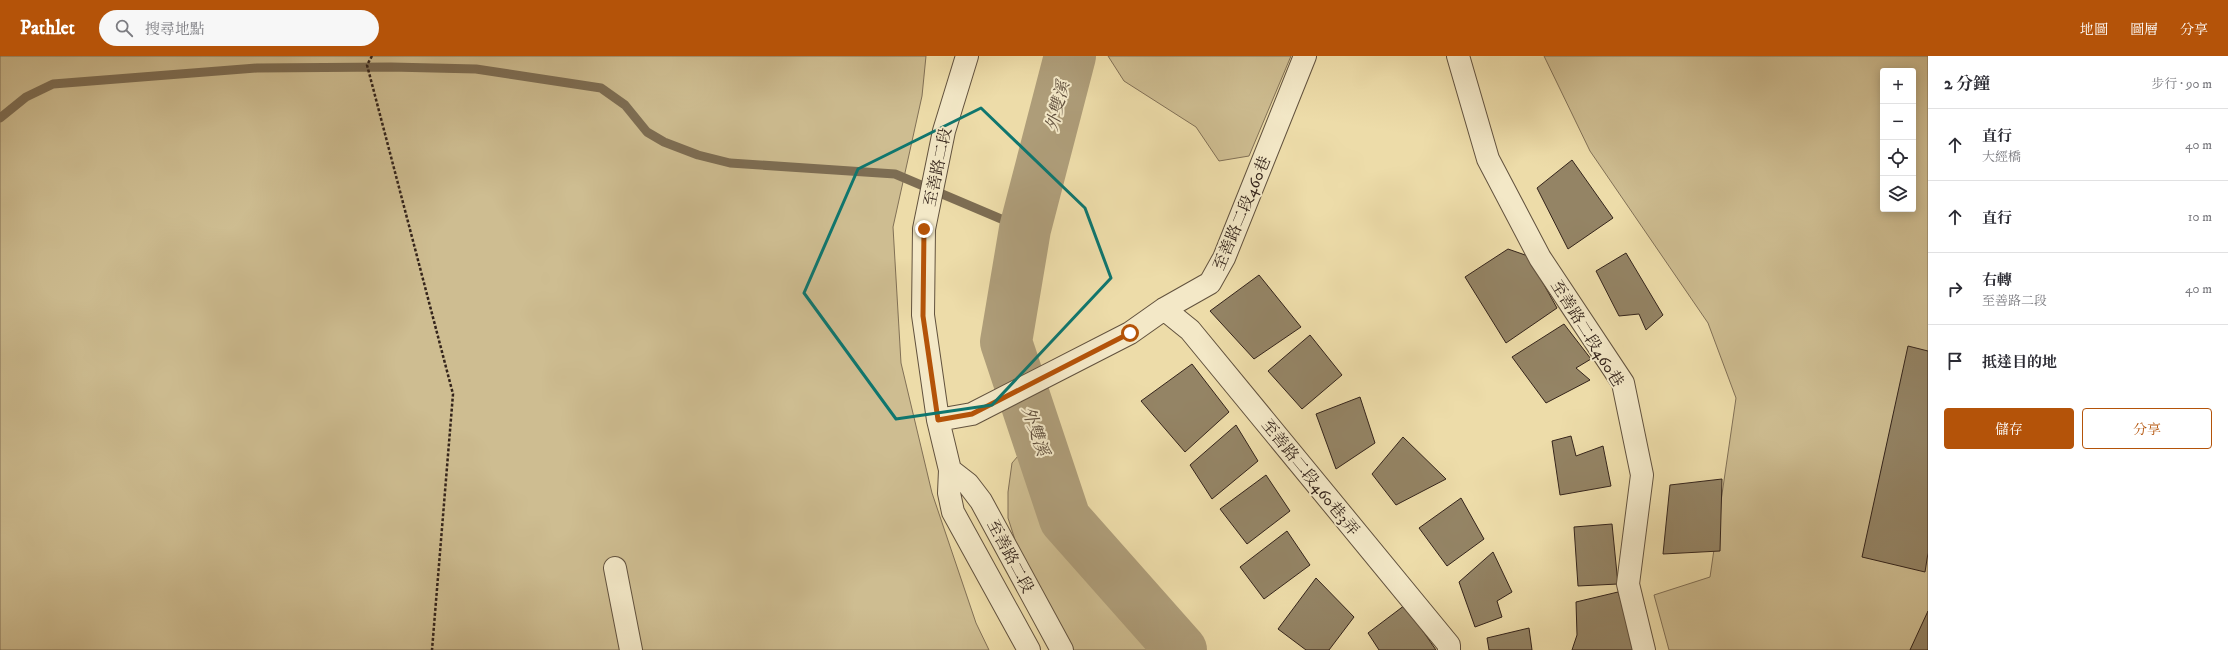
<!DOCTYPE html>
<html lang="zh-TW">
<head>
<meta charset="utf-8">
<style>
  :root { --surface:#fff; --page:#f7f7f7; --text:#2b2b33; --muted:#7c7c81; --line:#e1e1e2; --accent:#b45309 }
  body { margin:0; font-family:"IM FELL DW Pica","Noto Serif TC",serif; background:var(--page); color:var(--text) }
  .controls { position:absolute; right:12px; top:12px; display:grid; overflow:hidden; border-radius:4px; box-shadow:0 2px 10px #0003 }
  .controls button { width:36px; height:36px; display:grid; place-items:center; padding:0; border:0; border-bottom:1px solid var(--line); background:var(--surface); color:var(--text); font:20px sans-serif }
  .stop { position:absolute; width:12px; height:12px; margin:-9px; border:3px solid #b45309; border-radius:50%; background:#fff }
  .stop.end { background:#b45309; border-color:#fff; box-shadow:0 1px 4px #0008 }
  .list { margin:0; padding:0; list-style:none }
  h2 { display:flex; justify-content:space-between; align-items:center; height:52px; margin:0; padding:0 16px; font-size:17px }
  h2 small { font-size:13px; font-weight:400; color:var(--muted) }
  .list li { display:grid; grid-template-columns:26px 1fr auto; gap:12px; align-items:center; box-sizing:border-box; height:72px; padding:0 16px; border-top:1px solid var(--line) }
  .list b { display:block; font-size:15px; white-space:nowrap }
  .list p { margin:0; font-size:13px; white-space:nowrap; color:var(--muted) }
  .list em { font-size:13px; font-style:normal; color:var(--muted) }
  .actions { display:flex; gap:8px; padding:12px 16px }
  .actions a { flex:1; padding:9px 0; border:1px solid var(--accent); border-radius:4px; text-align:center; font-size:14px; color:var(--accent) }
  .actions .main { background:var(--accent); color:#fff }
  .icon { flex:none; width:22px; height:22px; fill:none; stroke:currentColor; stroke-width:2; stroke-linecap:round; stroke-linejoin:round }
  .map { position:relative; flex:none; width:1928px; height:594px; overflow:hidden }
  header { display:flex; align-items:center; gap:24px; box-sizing:border-box; height:56px; padding:0 20px; background:var(--accent); color:#fff }
  header strong { font-size:19px }
  nav { display:flex; gap:22px; margin-inline-start:auto; font-size:14px }
  .search { width:280px; height:36px; background:var(--page); display:flex; align-items:center; gap:10px; box-sizing:border-box; padding:0 14px; border-radius:22px; color:var(--muted); font-size:15px }
  main { display:flex }
  aside { flex:1; background:var(--surface) }
  .map>svg:first-child { display:block }
</style>
</head>
<body>
<header>
<strong>Pathlet</strong>
<div class="search"><svg class="icon" aria-label="search" viewBox="0 0 24 24"><circle cx="10" cy="10" r="6"/><path d="M15 15l6 6"/></svg>搜尋地點</div>
<nav><a>地圖</a><a>圖層</a><a>分享</a></nav>
</header>
<main>
<div class="map">
<svg width="1928" height="594" viewBox="0 0 1928 594">
  <rect width="100%" height="100%" fill="#eddca9"/>
  <filter id="stains"><feTurbulence type="fractalNoise" baseFrequency=".005" numOctaves="4"/><feColorMatrix values="0 0 0 0 .2 0 0 0 0 .09 0 0 0 0 .02 0 0 0 .5 -.17"/></filter>
  <radialGradient id="worn" r=".72"><stop offset=".6" stop-color="#630" stop-opacity="0"/><stop offset="1" stop-color="#630" stop-opacity=".3"/></radialGradient>
  <path fill="#cebd91" stroke="#817056" fill-rule="evenodd" d="M0 0H926L922 40 893 171 901 307 932 437 976 567 989 594H0Z
    M1108 0H1291L1249 100 1219 105 1196 71 1124 25Z
    M1544 0H1928V594H1669L1654 539 1710 521 1736 342 1708 267 1590 95ZM1883 15H1913V153H1883Z
    M1027 398 1034 408 1039 437 1047 463 1154 594H1068L1017 490 1008 462V436L1012 407 1018 400Z"/>
  <g fill="none" stroke-linecap="round" stroke-linejoin="round">
    <path stroke="#7d6d53" stroke-width="9" d="M0 62 26 41 53 28 257 12 391 11 476 13 601 32 625 49 647 76 664 86 698 99 730 107 895 118 1025 173"/>
    <path stroke="#ae9d79" stroke-width="52" d="M1070 0 1025 173 1006 286 1065 463 1181 594"/>
  </g>
  <path fill="#948465" stroke="#34241b" d="M1572 104 1613 162 1568 193 1537 132Z
    M1508 193 1528 200 1557 252 1506 287 1465 221Z
    M1626 197 1663 259 1646 274 1639 258 1619 260 1596 215Z
    M1259 219 1301 271 1254 303 1210 255Z
    M1564 268 1591 303 1576 312 1590 324 1546 347 1512 301Z
    M1310 279 1342 319 1302 353 1268 315Z
    M1908 290 1928 295V497L1925 516 1862 501Z
    M1192 308 1229 356 1185 396 1141 345Z
    M1360 341 1375 387 1336 413 1316 358Z
    M1236 369 1258 405 1212 443 1190 409Z
    M1571 380 1576 400 1603 390 1611 430 1560 439 1552 385Z
    M1403 381 1446 423 1396 449 1372 418Z
    M1266 419 1290 455 1247 488 1220 453Z
    M1722 423 1720 495 1663 498 1670 429Z
    M1461 442 1484 483 1447 510 1419 472Z
    M1612 468 1618 528 1578 530 1574 471Z
    M1287 475 1310 509 1264 543 1240 511Z
    M1493 496 1512 536 1497 545 1502 561 1475 571 1459 526Z
    M1316 522 1354 561 1329 594H1306L1278 573Z
    M1618 536 1638 594H1572L1577 579 1576 546Z
    M1405 549 1436 594H1379L1368 577Z
    M1928 555V594H1910Z
    M1529 572 1532 594H1489L1487 582Z"/>
  <g fill="none" stroke-linecap="round" stroke-linejoin="round">
    <defs>
      <path id="minor" d="M967 0 944 75 924 173 923 259 938 364 950 414 949 437 953 456 1029 594
        M1458 0 1488 103 1540 202 1623 327 1642 419 1628 528 1644 594
        M1164 253 1190 274 1449 589V594
        M938 364 972 358 1130 277 1164 253 1210 227 1224 202 1305 0
        M950 414 968 428 981 445 1062 594
        M615 512 631 594"/>
    </defs>
    <use href="#minor" stroke="#62523e" stroke-width="24"/>
    <path stroke="#34241b" stroke-width="2.5" stroke-dasharray="3 2" stroke-linecap="butt" d="M372 0 367 9 453 338 432 594"/>
    <use href="#minor" stroke="#f3e8c7" stroke-width="22"/>
  </g>
  <g fill="none" stroke-linecap="round" stroke-linejoin="round">
    <path stroke="#b45309" stroke-width="5" d="M924 173 923 260 938 364 972 358 1130 277"/>
  </g>
  <path fill="none" stroke="#0f766e" stroke-width="3" stroke-linejoin="round" d="M981 52 1085 152 1111 222 992 349 896 363 804 237 858 113Z"/>
  <g text-anchor="middle" stroke-width="4" stroke-linejoin="round" paint-order="stroke">
    <g font-size="16" fill="#34241b" stroke="#f3e8c7">
      <text transform="translate(937 111) rotate(-78)" y="6">至善路二段</text>
      <text transform="translate(1241 157) rotate(-67)" y="6">至善路二段460巷</text>
      <text transform="translate(1588 277) rotate(58)" y="6">至善路二段460巷</text>
      <text transform="translate(1311 421) rotate(51)" y="6">至善路二段460巷3弄</text>
      <text transform="translate(1011 500) rotate(62)" y="6">至善路二段</text>
    </g>
    <g font-size="17" font-style="italic" fill="#5f4e3c" stroke="#f3e8c7">
      <text transform="translate(1057 50) rotate(-76)" y="6">外雙溪</text>
      <text transform="translate(1036 375) rotate(71)" y="6">外雙溪</text>
    </g>
  </g>
  <rect width="100%" height="100%" filter="url(#stains)"/>
  <rect width="100%" height="100%" fill="url(#worn)"/>
</svg>
<div class="controls">
<button>+</button>
<button>−</button>
<button><svg class="icon" aria-label="locate" viewBox="0 0 24 24"><circle cx="12" cy="12" r="6"/><path d="M12 2v4M12 18v4M2 12h4M18 12h4"/></svg></button>
<button><svg class="icon" aria-label="layers" viewBox="0 0 24 24"><path d="M12 4l9 5-9 5-9-5zM3 14l9 5 9-5"/></svg></button>
</div>
<div class="stop" style="left:1130px;top:277px"></div>
<div class="stop end" style="left:924px;top:173px"></div>
</div>
<aside>
<h2>2 分鐘<small>步行 · 90 m</small></h2>
<ul class="list">
<li><svg class="icon" aria-label="ahead" viewBox="0 0 24 24"><path d="M12 20V5M6 11l6-6 6 6"/></svg><div><b>直行</b><p>大經橋</p></div><em>40 m</em></li>
<li><svg class="icon" aria-label="ahead" viewBox="0 0 24 24"><path d="M12 20V5M6 11l6-6 6 6"/></svg><div><b>直行</b></div><em>10 m</em></li>
<li><svg class="icon" aria-label="right" viewBox="0 0 24 24"><path d="M7 20v-9h11M14 6l5 5-5 5"/></svg><div><b>右轉</b><p>至善路二段</p></div><em>40 m</em></li>
<li><svg class="icon" aria-label="arrive" viewBox="0 0 24 24"><path d="M6 21V4h12l-3 4 3 4H6"/></svg><div><b>抵達目的地</b></div></li>
</ul>
<div class="actions"><a class="main">儲存</a><a>分享</a></div>
</aside>
</main>
</body>
</html>
